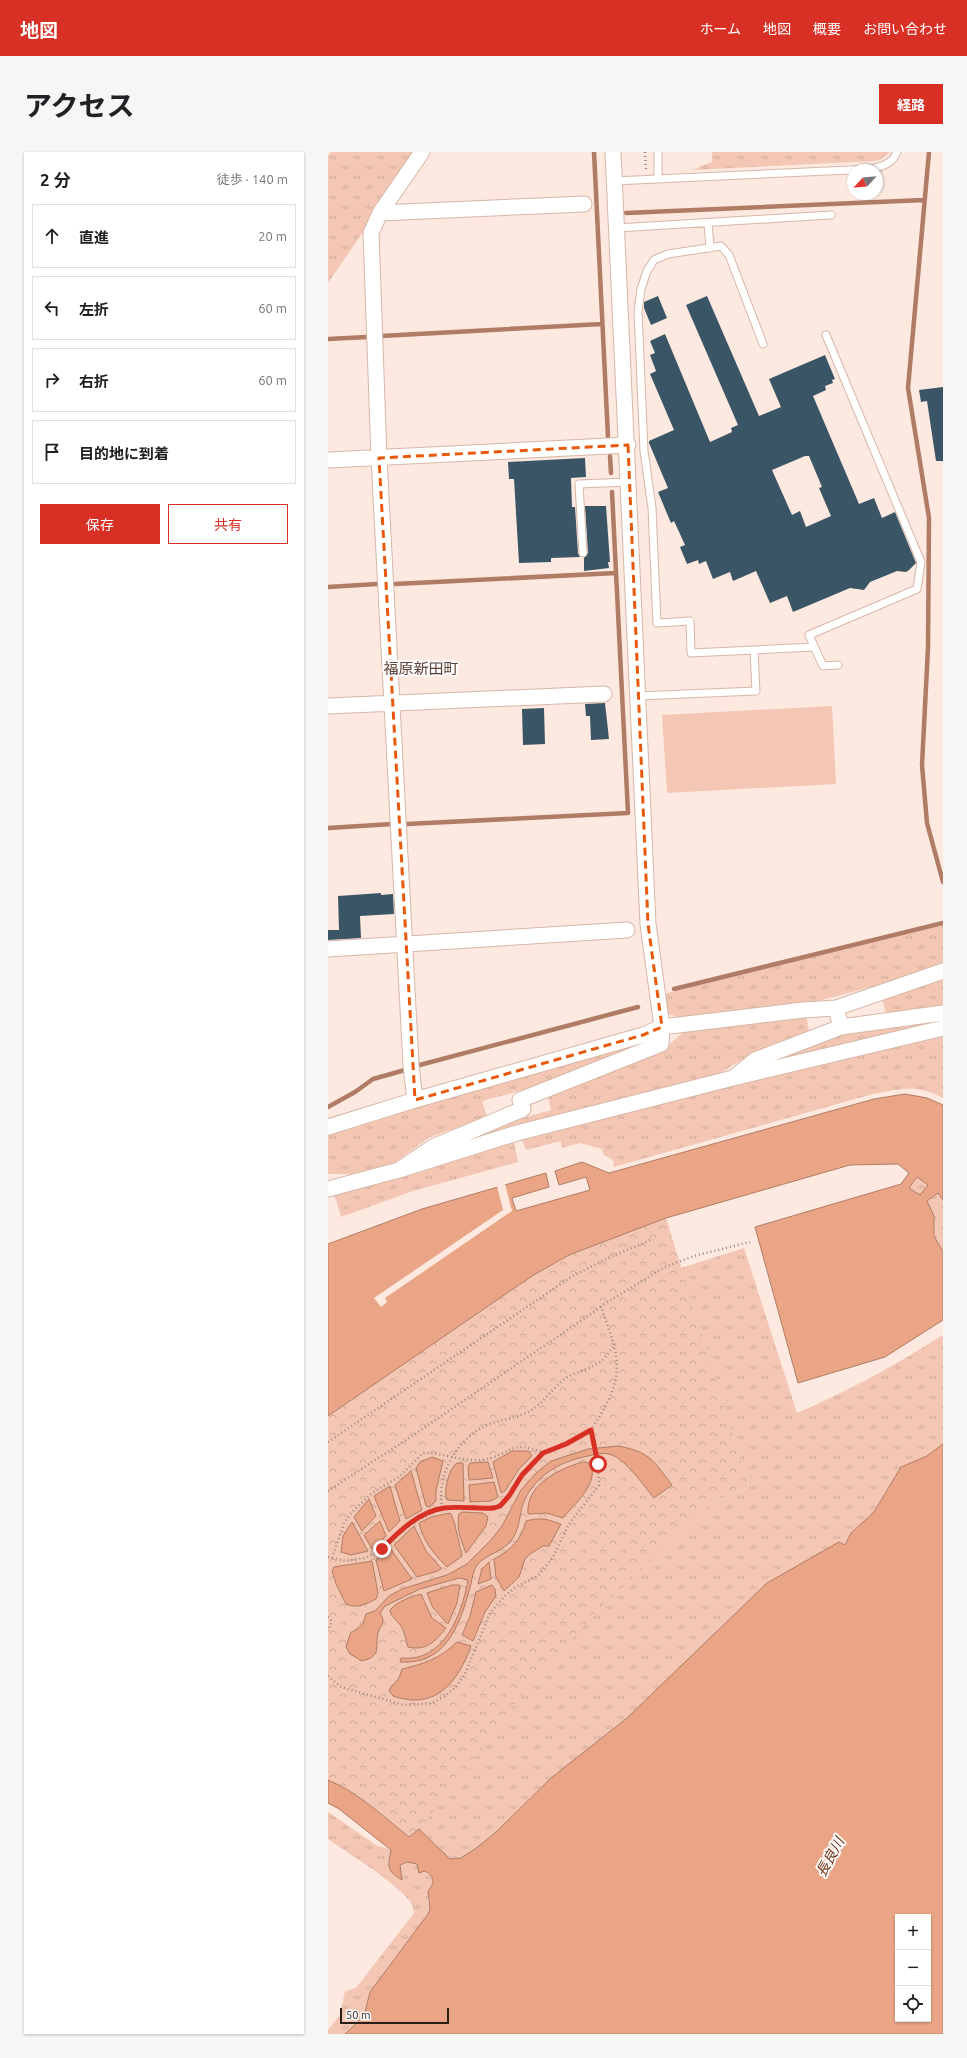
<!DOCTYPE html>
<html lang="ja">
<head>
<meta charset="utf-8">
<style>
  :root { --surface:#fff; --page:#f6f6f6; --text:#202124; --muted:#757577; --line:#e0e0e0; --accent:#d93025 }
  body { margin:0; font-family:Ubuntu,"Noto Sans JP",sans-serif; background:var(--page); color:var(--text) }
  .controls { position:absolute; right:12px; bottom:12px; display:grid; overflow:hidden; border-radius:0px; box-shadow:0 1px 3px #0004 }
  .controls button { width:36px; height:36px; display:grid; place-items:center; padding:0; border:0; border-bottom:1px solid var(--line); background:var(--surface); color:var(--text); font:20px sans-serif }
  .compass { position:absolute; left:519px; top:12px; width:36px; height:36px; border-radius:50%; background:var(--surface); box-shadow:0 1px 3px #0004; rotate:244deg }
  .scale { position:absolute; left:12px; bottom:10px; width:109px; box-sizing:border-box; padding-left:4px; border:2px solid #291d18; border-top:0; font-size:11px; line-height:14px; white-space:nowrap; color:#291d18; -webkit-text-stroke:3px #fbfbfb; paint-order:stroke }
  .stop { position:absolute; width:12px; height:12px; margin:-9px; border:3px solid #d93025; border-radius:50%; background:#fff }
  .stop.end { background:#d93025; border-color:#fff; box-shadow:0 1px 4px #0008 }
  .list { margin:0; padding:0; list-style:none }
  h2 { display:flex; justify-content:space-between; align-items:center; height:52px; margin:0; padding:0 16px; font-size:17px }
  h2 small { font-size:13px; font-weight:400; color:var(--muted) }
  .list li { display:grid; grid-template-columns:26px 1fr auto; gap:12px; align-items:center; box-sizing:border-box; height:64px; margin:0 8px 8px; padding:0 8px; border:1px solid var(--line); border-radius:0px }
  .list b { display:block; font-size:15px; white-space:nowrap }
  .list em { font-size:13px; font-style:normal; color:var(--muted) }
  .actions { display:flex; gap:8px; padding:12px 16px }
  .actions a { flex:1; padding:9px 0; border:1px solid var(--accent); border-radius:0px; text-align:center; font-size:14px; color:var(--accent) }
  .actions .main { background:var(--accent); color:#fff }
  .icon { flex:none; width:22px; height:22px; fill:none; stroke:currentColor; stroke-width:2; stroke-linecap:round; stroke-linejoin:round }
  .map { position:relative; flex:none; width:615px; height:1882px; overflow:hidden; border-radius:0px }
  header { display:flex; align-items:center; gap:24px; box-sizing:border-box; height:56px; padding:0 20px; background:var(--accent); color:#fff }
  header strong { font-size:19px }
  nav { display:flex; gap:22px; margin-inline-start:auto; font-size:14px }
  .intro { display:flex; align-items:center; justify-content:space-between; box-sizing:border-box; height:96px; padding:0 24px }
  h1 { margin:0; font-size:28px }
  .button { padding:10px 18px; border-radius:0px; background:var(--accent); color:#fff; font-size:14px; font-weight:700 }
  main { display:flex; gap:24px; padding:0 24px }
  aside { flex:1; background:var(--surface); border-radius:0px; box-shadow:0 1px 3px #0004 }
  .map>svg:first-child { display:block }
</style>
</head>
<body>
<header>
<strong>地図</strong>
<nav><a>ホーム</a><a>地図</a><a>概要</a><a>お問い合わせ</a></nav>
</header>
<div class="intro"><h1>アクセス</h1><a class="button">経路</a></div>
<main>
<aside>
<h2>2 分<small>徒歩 · 140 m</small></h2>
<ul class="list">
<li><svg class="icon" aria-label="ahead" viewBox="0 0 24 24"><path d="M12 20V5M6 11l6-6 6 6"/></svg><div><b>直進</b></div><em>20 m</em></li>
<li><svg class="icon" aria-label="left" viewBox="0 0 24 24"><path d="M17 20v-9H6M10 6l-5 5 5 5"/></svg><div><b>左折</b></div><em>60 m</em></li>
<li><svg class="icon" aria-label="right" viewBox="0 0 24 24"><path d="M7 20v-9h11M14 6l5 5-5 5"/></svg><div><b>右折</b></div><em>60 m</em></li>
<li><svg class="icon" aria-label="arrive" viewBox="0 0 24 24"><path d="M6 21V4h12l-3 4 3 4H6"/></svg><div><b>目的地に到着</b></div></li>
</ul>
<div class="actions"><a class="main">保存</a><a>共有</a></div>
</aside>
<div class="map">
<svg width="615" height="1882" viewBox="0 0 615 1882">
  <defs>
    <pattern id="grass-tufts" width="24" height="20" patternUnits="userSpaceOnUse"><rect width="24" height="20" fill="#f3c7b3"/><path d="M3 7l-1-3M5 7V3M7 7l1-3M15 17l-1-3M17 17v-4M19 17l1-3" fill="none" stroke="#d0aa99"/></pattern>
    <pattern id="park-crowns" width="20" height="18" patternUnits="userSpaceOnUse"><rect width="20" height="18" fill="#f3c7b3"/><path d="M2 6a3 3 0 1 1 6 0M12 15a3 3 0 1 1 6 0" fill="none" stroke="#d0aa99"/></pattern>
  </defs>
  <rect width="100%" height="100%" fill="#fde9e0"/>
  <path fill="url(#grass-tufts)" d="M3 0H90L0 131V4Z
    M384 0H562L552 8 545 9 364 18 384 10Z
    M615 773V810L558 831 475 853 351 866 341 862 335 842Z
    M615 824V855L558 863 554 845Z
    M478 864 481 880 423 902 389 923 115 996 156 977 223 958 219 941 339 895 357 878Z
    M615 867V869L436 911 469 895 519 881Z
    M615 882V946C588 932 575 937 545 942L286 1015 285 1008 276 1003 274 997 252 991 234 996 233 989 198 998 194 987 385 937Z
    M328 885C276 917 213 933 154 949L159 965 100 986 66 1011 24 1022H0V980Z
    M186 990 190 1010 85 1039 13 1065 6 1041Z
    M589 1025 600 1033 592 1044 581 1036Z
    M610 1041 615 1048V1100L606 1084V1064L599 1049Z
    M416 1096 469 1261C521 1239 568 1213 615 1183V1292L599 1304 573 1315 546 1360 523 1381 517 1393 223 1626 167 1681 147 1697 133 1706 122 1707 91 1677 85 1599 387 1348 421 1335 353 1116Z
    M0 1660 48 1693 63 1698 71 1713C82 1708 87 1711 96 1718 100 1722 103 1722 106 1727L100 1748 102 1757 100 1762 42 1840 36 1864 17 1882H0V1878L12 1863 17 1839 28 1836 86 1761C85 1756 84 1751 80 1747 59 1724 25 1705 0 1687Z"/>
  <path fill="url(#park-crowns)" d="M338 1066 421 1335 387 1348 273 1455 191 1546 130 1629 91 1677 81 1685C56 1664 31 1641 0 1628V1264L204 1124 241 1103Z"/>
  <path fill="#f3c7b3" d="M504 554 508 632 339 641 334 563Z"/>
  <path fill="#eaa586" stroke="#b07c65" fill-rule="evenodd" d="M577 942 599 946 615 953V1048L610 1041 599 1049 606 1064V1084L615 1100V1168L557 1205 470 1231 427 1075 573 1032 581 1021 570 1012 522 1013 338 1066 241 1103 204 1124 0 1264V1092L94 1057 218 1021 221 1035 184 1046 188 1059 262 1038 258 1025 231 1033 227 1019 254 1010 281 1021 546 947ZM589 1025 600 1033 592 1043 581 1036Z
    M615 1292V1882H17L36 1864 42 1840 100 1762 102 1757 100 1739C107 1731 107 1724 97 1719L91 1721 89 1712 79 1710 72 1713 74 1728C58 1718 60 1715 63 1698L11 1657 0 1651V1628C31 1641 55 1664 81 1685L91 1677 122 1707 133 1706 147 1697 167 1681 223 1626 299 1566 439 1431 511 1390 517 1393 523 1381 546 1360 573 1315 599 1304ZM570 1765H600V1867H570Z
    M290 1294C322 1300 325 1308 344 1333L326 1346C316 1334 298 1308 284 1303 276 1300 268 1302 260 1304 235 1309 213 1320 199 1343 191 1357 193 1373 185 1386 176 1400 156 1403 149 1413 144 1420 144 1431 141 1439 131 1475 117 1513 72 1510L73 1506C116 1511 134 1462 140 1428L131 1426 92 1437 57 1454 52 1461C59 1473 52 1472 50 1481 48 1488 50 1494 48 1501L43 1506 34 1509 22 1502 18 1495 22 1482 35 1472 38 1462 47 1459 61 1444 74 1437 119 1423 139 1412 163 1388 174 1374 193 1338 208 1321 223 1309 260 1297Z
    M184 1299H201L204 1304 191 1317 177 1339 173 1341 165 1310Z
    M104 1305 115 1309 108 1339V1349L101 1355 98 1354 88 1316 92 1310Z
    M160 1310 165 1326 141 1328 140 1315 142 1311Z
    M255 1310 262 1311C272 1331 247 1351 235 1366L218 1361 200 1362C197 1333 232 1316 255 1310Z
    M129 1311H135L136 1349 119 1348C115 1339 121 1316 129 1311Z
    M83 1319 94 1358 78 1367 67 1333Z
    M166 1330 170 1345 163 1349 142 1350 141 1333Z
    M62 1334 72 1369 61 1380 46 1344Z
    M41 1347 48 1364 34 1379 26 1365Z
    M134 1360 155 1361 160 1365 158 1374 138 1401C133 1388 128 1377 131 1362Z
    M122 1361C126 1364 132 1396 134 1404L119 1415C106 1402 95 1389 91 1371L103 1365Z
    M207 1367H217L233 1372 221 1394H215L202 1402 197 1407 191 1425 176 1439 168 1425 166 1407C183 1398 193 1388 198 1369Z
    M52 1369 58 1384 44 1397 36 1383Z
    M24 1370 40 1399 23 1403 13 1400 15 1384Z
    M86 1374 98 1399 113 1416 110 1419 89 1425 66 1393Z
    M62 1396 84 1427 56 1439 48 1408Z
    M44 1409 50 1441 48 1447C38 1452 30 1457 18 1452L8 1432 4 1419 6 1415Z
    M161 1410 163 1427 150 1432 154 1417Z
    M124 1433H132L129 1451 120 1472 105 1456 99 1441Z
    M164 1433 167 1437 168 1444 157 1460 145 1489 134 1483 142 1464 148 1440Z
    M93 1442 104 1466 118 1476C107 1490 98 1499 80 1495 78 1488 77 1481 73 1474 69 1468 63 1465 62 1458 70 1449 82 1445 93 1442Z
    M129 1490 143 1494C130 1530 108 1559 65 1544L61 1538 71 1526 74 1517C96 1512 113 1506 129 1490Z"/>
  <path fill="#fde9e0" d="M177 1032 184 1059 57 1146 59 1150 53 1155 46 1146 175 1058 169 1034Z"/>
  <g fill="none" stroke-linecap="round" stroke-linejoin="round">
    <path stroke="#b07c65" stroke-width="4.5" d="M266 0 280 285
      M601 0 580 236 601 366 600 496 594 613 599 671 615 730
      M298 61 596 48
      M53 184 274 172
      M0 187 39 185
      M282 304 283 321
      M67 432 288 421
      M0 435 49 432
      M79 672 300 661 284 340
      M0 676 64 672
      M346 837 615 771
      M88 914 310 855
      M0 955 27 940 45 927 77 918"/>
  </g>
  <path fill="#3a5565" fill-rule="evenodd" d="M330 144 339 166 323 173 316 156V150Z
    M379 144 431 264 453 255 441 227 497 203 507 227 504 228 505 231 497 234 498 238 485 244 531 352 546 346 554 366 567 360 588 411 581 418 578 420 569 419 542 430 536 438 522 436 465 460 459 444 442 451 428 419 405 429 402 420 385 427 378 409 371 412 370 408 359 412 352 395 357 393 346 369 343 371 330 340 340 336 321 291V289L346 278 322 222 328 219 322 203 327 201 322 189 337 182 382 290 404 280 403 276 410 273 358 153ZM477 304H481L494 335 491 336 503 364 478 375 472 359 464 363 444 318Z
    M615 235V309H608L599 249 593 250 591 238Z
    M257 306 258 325 243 326 244 355H247L250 401 252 405 223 406V410L191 411 186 327H181L180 310Z
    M257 354H278L282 410H280L281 416 256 419V406L260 401Z
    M277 551 281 587 263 588 262 564H258L257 552Z
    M216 556 217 592 195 593 194 557Z
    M53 741V743L65 742 66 762 32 764 33 786 0 788V778H11L10 744Z"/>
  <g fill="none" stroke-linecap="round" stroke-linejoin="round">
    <defs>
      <path id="service" d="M330 0V27
        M286 29 544 17C555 14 565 11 569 0
        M380 71 382 96
        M289 76 503 63
        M498 183 593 410 589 437 481 483 495 514 510 513
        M435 192 401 103 393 94 340 102 326 108 319 119 313 137 310 160 316 299 324 356 329 471 362 469 363 501 486 495
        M255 401 251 332 301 330
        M309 544 428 539 426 498"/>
      <path id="minor" d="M285 0 320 772 334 875 475 858 508 856 513 875 427 908 405 926
        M52 61 256 52
        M0 308 300 293
        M0 554 276 542
        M0 797 299 778
        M508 856 615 819
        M513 875 615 861
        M87 948 83 913 51 306 43 81 52 61 94 0
        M0 975 87 948 315 883 334 875 333 892 192 948 195 957 105 995 71 1018
        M0 1037 71 1018 189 981 405 926 615 876"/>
    </defs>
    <use href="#service" stroke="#d6b7a8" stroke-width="9"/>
    <use href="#minor" stroke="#d6b7a8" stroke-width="17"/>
    <path stroke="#9a8a83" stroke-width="2.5" stroke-dasharray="1 3" stroke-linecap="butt" d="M317 0 318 17
      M0 1290 243 1125 280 1106 325 1087
      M0 1339 84 1284 273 1155
      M114 1356C108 1322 130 1285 161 1272 175 1267 189 1266 202 1259 216 1251 224 1236 238 1226 247 1220 259 1218 269 1212 276 1208 280 1201 285 1195
      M0 1405 17 1409 37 1406 55 1397 75 1376 114 1356H166L172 1354 181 1344 194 1323 215 1301 238 1292 263 1278
      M4 1406 16 1371 24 1360 44 1341 71 1325 95 1301C114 1300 134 1310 154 1308 182 1304 182 1286 215 1301
      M0 1465 4 1469 0 1479
      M0 1524 13 1535 76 1553 104 1551 117 1544 128 1535 137 1522 162 1461 177 1444 188 1435 210 1424 225 1405 241 1372 271 1333 270 1312 263 1278C277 1256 293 1232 288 1204 286 1188 278 1171 273 1154L337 1115 366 1104 422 1090"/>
    <use href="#service" stroke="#fff" stroke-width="7"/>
    <use href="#minor" stroke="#fff" stroke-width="15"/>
  </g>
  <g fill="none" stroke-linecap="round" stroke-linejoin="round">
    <path stroke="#d93025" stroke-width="5" d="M54 1397C70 1380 92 1359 116 1356 132 1354 149 1357 166 1356L172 1354 181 1344 194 1323 215 1301 238 1292 263 1278 270 1312"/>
  </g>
  <path fill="none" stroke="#e8590c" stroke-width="3" stroke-dasharray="8 5" stroke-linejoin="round" d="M300 293 320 772 334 875 315 883 87 948 51 306Z"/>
  <g text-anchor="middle" stroke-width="4" stroke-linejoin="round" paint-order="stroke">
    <g font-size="14" font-style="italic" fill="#6f3110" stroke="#fbfbfb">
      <text transform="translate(502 1705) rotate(-61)" y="5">長良川</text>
    </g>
    <g font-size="15" fill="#5f4539" stroke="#fbfbfb">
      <text x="93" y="522">福原新田町</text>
    </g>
  </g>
</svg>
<div class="controls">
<button>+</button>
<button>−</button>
<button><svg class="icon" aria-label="locate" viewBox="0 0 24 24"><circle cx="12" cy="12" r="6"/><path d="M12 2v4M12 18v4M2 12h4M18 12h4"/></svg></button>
</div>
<svg class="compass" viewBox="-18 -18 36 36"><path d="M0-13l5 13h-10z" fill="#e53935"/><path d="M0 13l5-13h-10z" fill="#757577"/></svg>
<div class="scale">50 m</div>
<div class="stop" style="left:270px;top:1312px"></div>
<div class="stop end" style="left:54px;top:1397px"></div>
</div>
</main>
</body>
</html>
